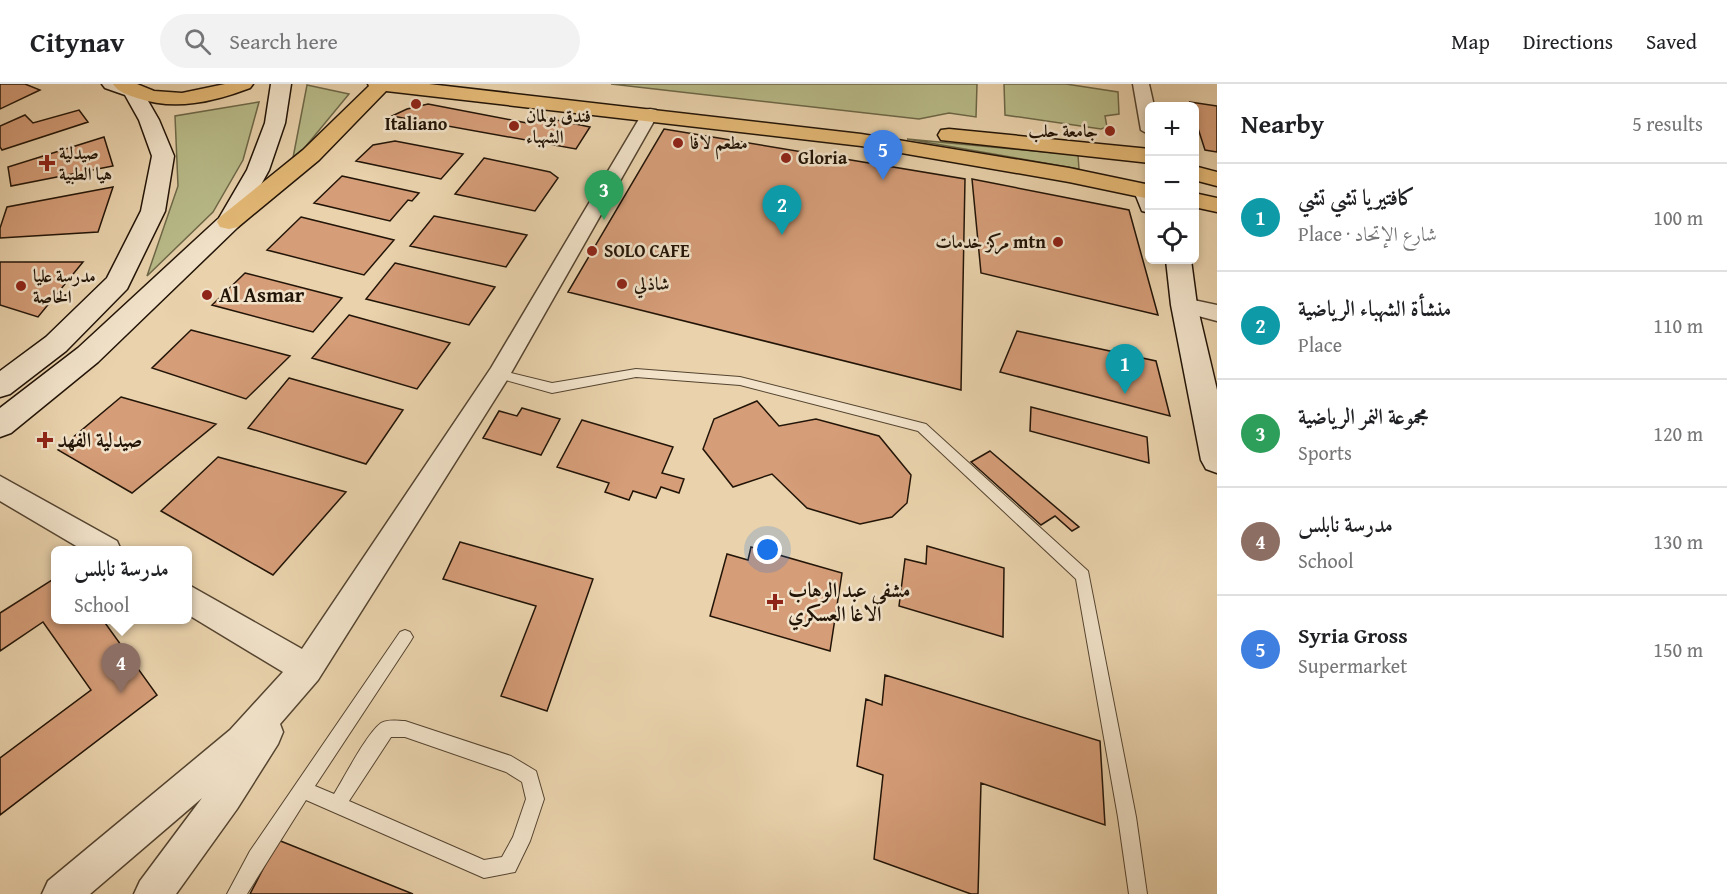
<!DOCTYPE html>
<html lang="en">
<head>
<meta charset="utf-8">
<style>
  :root { --surface:#fff; --page:#f2f2f2; --text:#202124; --muted:#757577; --line:#e0e0e0; --accent:#db2777 }
  body { margin:0; font-family:"Gentium Book Plus",Amiri,serif; background:var(--page); color:var(--text) }
  .controls { position:absolute; right:18px; top:18px; display:grid; overflow:hidden; border-radius:9px; box-shadow:0 3px 9px #0003 }
  .controls button { width:54px; height:54px; display:grid; place-items:center; padding:0; border:0; border-bottom:2px solid var(--line); background:var(--surface); color:var(--text); font:30px sans-serif }
  .you { position:absolute; left:768px; top:466px; width:21px; height:21px; margin:-15px; border:4px solid #fff; border-radius:50%; background:#1a73e8; box-shadow:0 0 0 9px #1a73e833 }
  .badge { display:grid; place-items:center; width:39px; height:39px; border-radius:50%; background:var(--accent); color:#fff; font-size:20px; font-weight:700 }
  .pin { position:absolute; translate:-50% -50px; filter:drop-shadow(0 2px 3px #0008) }
  .pin::after { content:''; position:absolute; top:32px; width:21px; height:18px; background:inherit; clip-path:polygon(0 0,100% 0,50% 100%) }
  .popup { position:absolute; left:51px; top:462px; width:141px; height:78px; box-sizing:border-box; display:grid; place-content:center; border-radius:9px; background:var(--surface); filter:drop-shadow(0 2px 4px #0005); font-size:20px; white-space:nowrap; color:var(--muted) }
  .popup b { font-size:22px; color:var(--text) }
  .popup::after { content:''; position:absolute; left:50%; top:100%; margin-left:-12px; border:12px solid transparent; border-top-color:var(--surface) }
  .list { margin:0; padding:0; list-style:none }
  h2 { display:flex; justify-content:space-between; align-items:center; height:78px; margin:0; padding:0 24px; font-size:26px }
  h2 small { font-size:20px; font-weight:400; color:var(--muted) }
  .list li { display:grid; grid-template-columns:39px 1fr auto; gap:18px; align-items:center; box-sizing:border-box; height:108px; padding:0 24px; border-top:2px solid var(--line) }
  .list b { display:block; font-size:22px; white-space:nowrap }
  .list p { margin:0; font-size:20px; white-space:nowrap; color:var(--muted) }
  .list em { font-size:20px; font-style:normal; color:var(--muted) }
  .icon { flex:none; width:33px; height:33px; fill:none; stroke:currentColor; stroke-width:2; stroke-linecap:round; stroke-linejoin:round }
  .map { position:relative; flex:none; width:1217px; height:810px; overflow:hidden }
  header { display:flex; align-items:center; gap:36px; box-sizing:border-box; height:84px; padding:0 30px; background:var(--surface); border-bottom:2px solid var(--line) }
  header strong { font-size:28px }
  nav { display:flex; gap:33px; margin-inline-start:auto; font-size:21px }
  .search { width:420px; height:54px; background:var(--page); display:flex; align-items:center; gap:15px; box-sizing:border-box; padding:0 21px; border-radius:33px; color:var(--muted); font-size:22px }
  main { display:flex }
  aside { flex:1; background:var(--surface) }
  .map>svg:first-child { display:block }
</style>
</head>
<body>
<header>
<strong>Citynav</strong>
<div class="search"><svg class="icon" aria-label="search" viewBox="0 0 24 24"><circle cx="10" cy="10" r="6"/><path d="M15 15l6 6"/></svg>Search here</div>
<nav><a>Map</a><a>Directions</a><a>Saved</a></nav>
</header>
<main>
<div class="map">
<svg width="1217" height="810" viewBox="0 0 1217 810">
  <rect width="100%" height="100%" fill="#e9d2ac"/>
  <filter id="stains"><feTurbulence type="fractalNoise" baseFrequency=".00333" numOctaves="4"/><feColorMatrix values="0 0 0 0 .2 0 0 0 0 .09 0 0 0 0 .02 0 0 0 .5 -.17"/></filter>
  <radialGradient id="worn" r=".72"><stop offset=".6" stop-color="#630" stop-opacity="0"/><stop offset="1" stop-color="#630" stop-opacity=".3"/></radialGradient>
  <path fill="#b8bb89" stroke="#6d6848" stroke-width="1.5" d="M611 0H977L976 33 949 29 919 35Z
    M1004 0H1066L1118 8 1119 30 1105 32 1107 43 1101 45 1005 31Z
    M307 1 349 10 292 79Z
    M259 18 243 76 213 128 147 192 178 102 175 32Z
    M907 55 1078 71 1079 85Z"/>
  <path fill="#d59d78" stroke="#221407" stroke-width="1.5" d="M0 0H25L40 6 0 25Z
    M1190 18 1217 22V68L1205 66 1194 32V22H1192Z
    M428 20 532 40 542 33 590 43 576 65 392 32 407 25Z
    M79 26 88 38 2 66 0 63V42L25 31 33 39Z
    M664 45 965 95 961 306 568 208Z
    M104 53 113 82 11 102 8 83Z
    M395 57 463 70 441 95 356 77 373 61Z
    M484 74 550 88 558 94 535 127 455 110Z
    M342 92 419 109 412 117 408 116 390 137 314 119Z
    M972 95 1129 126 1158 231 981 189Z
    M113 103 98 148 0 154V144L7 123Z
    M434 132 527 151 506 183 410 162Z
    M301 133 394 156 364 191 267 166Z
    M0 178H83L38 233 0 221Z
    M395 179 495 203 469 241 366 215Z
    M245 189 342 214 313 248 212 221Z
    M349 231 450 259 417 305 312 274Z
    M191 246 290 272 246 315 152 284Z
    M1017 247 1156 277 1170 332 1000 288Z
    M289 294 403 326 366 380 248 344Z
    M121 313 216 340 132 409 58 366Z
    M757 317 779 342 816 335 879 352 911 391 907 419 892 433 860 440 807 424 772 390 733 403 703 365 714 335Z
    M1031 323 1147 353 1149 379 1030 347Z
    M522 324 560 335 541 371 483 354 499 327 517 332Z
    M582 336 673 363 662 389 684 395 679 409 661 403 656 414 633 407 629 416 605 408 609 399 557 383Z
    M990 367 1079 443 1072 447 1055 432 1041 441 971 378Z
    M218 373 346 408 273 491 161 427Z
    M460 458 593 495 547 627 501 612 536 522 443 495Z
    M927 462 1004 484 1003 553 899 522 905 475 926 480Z
    M751 463 842 489 830 567 710 532 727 470 748 476Z
    M55 494V536H103L157 611 0 731V674L91 606 43 538 0 567V529Z
    M885 591 1100 657 1105 741 981 699 978 810H971L874 775 883 691 857 682 866 615 882 621Z
    M278 756 413 810H250Z"/>
  <g fill="none" stroke-linecap="round" stroke-linejoin="round">
    <defs>
      <path id="lane" d="M636 285 740 293 926 340 1088 487 1136 733 1147 810H1129L1118 733 1076 495 918 347 740 301 636 293 552 309 495 293 493 290 499 286 552 299Z
        M405 546 410 548 413 553 410 558 315 702 334 710C344 694 367 649 381 639 388 635 398 637 405 637L511 672 536 687 544 715 530 757 515 788 484 794 306 716 247 810H227L250 767 400 548ZM391 653H405L506 688 522 698 526 715 513 753 502 773 484 776 349 717Z"/>
      <path id="street" d="M1133 0H1149L1154 22H1150V51L1141 46Z
        M650 25 656 26 658 30 507 296 318 596 280 640 283 648 278 660 237 725 176 810H134L140 797 202 714 90 810H42L48 797 230 646 283 588 187 530V500L302 565 491 284 642 30 644 26Z
        M1184 214 1217 221V237L1176 226 1173 221 1176 216Z
        M0 392 117 457 121 466H83L0 417Z"/>
      <path id="secondary" d="M102 0H132L140 3 159 36 174 72 165 127 127 205 66 267 10 310 0 313V287L46 253 107 194 141 127 152 72 139 36 125 11 105 4Z
        M271 0H291L285 39 269 86 238 143 98 278 11 349 0 353V324L78 264 219 134 247 86 265 39Z
        M1146 100 1150 101V129L1142 127 1134 107 1138 102Z
        M1166 176H1191L1197 221 1217 306V389L1206 385 1201 376 1171 221Z"/>
      <path id="primary" d="M113 0H137L154 7 182 9 225 0H253L250 4C213 18 175 27 137 14 128 11 118 8 113 0Z
        M368 0H429L861 50 1069 84 1150 101V115L1069 98 861 62 386 7 319 76 238 143 229 145 220 143 217 138 220 133 303 66 369 2Z
        M949 45 1150 65V79L941 56 938 51 941 46Z
        M1194 82 1217 88V102L1194 96Z
        M1194 109 1217 114V128L1194 123Z"/>
    </defs>
    <use href="#lane" stroke="#544430" stroke-width="2"/>
    <use href="#street" stroke="#544430" stroke-width="3"/>
    <use href="#secondary" stroke="#221407" stroke-width="3"/>
    <use href="#primary" stroke="#221407" stroke-width="3"/>
    <use href="#lane" fill="#f1e2c9" fill-rule="evenodd"/>
    <use href="#street" fill="#f1e2c9" fill-rule="evenodd"/>
    <use href="#secondary" fill="#f1e2c9" fill-rule="evenodd"/>
    <use href="#primary" fill="#e4b976" fill-rule="evenodd"/>
  </g>
  <g fill="#8f2418" stroke="#f1e2c9" stroke-width="2">
    <circle cx="416" cy="20" r="6"/>
    <circle cx="514" cy="42" r="6"/>
    <circle cx="1110" cy="47" r="6"/>
    <circle cx="678" cy="59" r="6"/>
    <circle cx="786" cy="74" r="6"/>
    <path d="M44 70h6v6h6v6h-6v6h-6v-6h-6v-6h6z"/>
    <circle cx="1058" cy="158" r="6"/>
    <circle cx="592" cy="167" r="6"/>
    <circle cx="622" cy="200" r="6"/>
    <circle cx="21" cy="202" r="6"/>
    <circle cx="207" cy="211" r="6"/>
    <path d="M42 347h6v6h6v6h-6v6h-6v-6h-6v-6h6z"/>
    <path d="M772 509h6v6h6v6h-6v6h-6v-6h-6v-6h6z"/>
  </g>
  <g text-anchor="middle" stroke-width="5" stroke-linejoin="round" paint-order="stroke">
    <g font-size="18" font-weight="bold" fill="#221407" stroke="#f1e2c9" text-anchor="start">
      <text x="526" y="38">فندق بولمان<tspan x="526" dy="21">الشهباء</tspan></text>
      <text x="416" y="46" text-anchor="middle">Italiano</text>
      <text x="1098" y="53" text-anchor="end">جامعة حلب</text>
      <text x="690" y="65">مطعم لافا</text>
      <text x="59" y="75">صيدلية<tspan x="59" dy="21">هيا الطبية</tspan></text>
      <text x="798" y="80">Gloria</text>
      <text x="1046" y="164" text-anchor="end">مركز خدمات mtn</text>
      <text x="604" y="173">SOLO CAFE</text>
      <text x="33" y="198">مدرسة عليا<tspan x="33" dy="21">الخاصة</tspan></text>
      <text x="634" y="206">شاذلي</text>
    </g>
    <g font-size="21" font-weight="bold" fill="#221407" stroke="#f1e2c9" text-anchor="start">
      <text x="219" y="218">Al Asmar</text>
      <text x="57" y="363">صيدلية الفهد</text>
      <text x="788" y="513">مشفى عبد الوهاب<tspan x="788" dy="24">الاغا العسكري</tspan></text>
    </g>
  </g>
  <rect width="100%" height="100%" filter="url(#stains)"/>
  <rect width="100%" height="100%" fill="url(#worn)"/>
</svg>
<div class="controls">
<button>+</button>
<button>−</button>
<button><svg class="icon" aria-label="locate" viewBox="0 0 24 24"><circle cx="12" cy="12" r="6"/><path d="M12 2v4M12 18v4M2 12h4M18 12h4"/></svg></button>
</div>
<div class="you"></div>
<div class="pin badge" style="left:1125px;top:310px;background:#0f9aa8">1</div>
<div class="pin badge" style="left:782px;top:151px;background:#0f9aa8">2</div>
<div class="pin badge" style="left:604px;top:136px;background:#2e9e5b">3</div>
<div class="pin badge" style="left:121px;top:609px;background:#8d6e63">4</div>
<div class="popup"><b>مدرسة نابلس</b>School</div>
<div class="pin badge" style="left:883px;top:96px;background:#3f7fe0">5</div>
</div>
<aside>
<h2>Nearby<small>5 results</small></h2>
<ul class="list">
<li><span class="badge" style="background:#0f9aa8">1</span><div><b>كافتيريا تشي تشي</b><p>Place · شارع الإتحاد</p></div><em>100 m</em></li>
<li><span class="badge" style="background:#0f9aa8">2</span><div><b>منشأة الشهباء الرياضية</b><p>Place</p></div><em>110 m</em></li>
<li><span class="badge" style="background:#2e9e5b">3</span><div><b>مجموعة النمر الرياضية</b><p>Sports</p></div><em>120 m</em></li>
<li><span class="badge" style="background:#8d6e63">4</span><div><b>مدرسة نابلس</b><p>School</p></div><em>130 m</em></li>
<li><span class="badge" style="background:#3f7fe0">5</span><div><b>Syria Gross</b><p>Supermarket</p></div><em>150 m</em></li>
</ul>
</aside>
</main>
</body>
</html>
